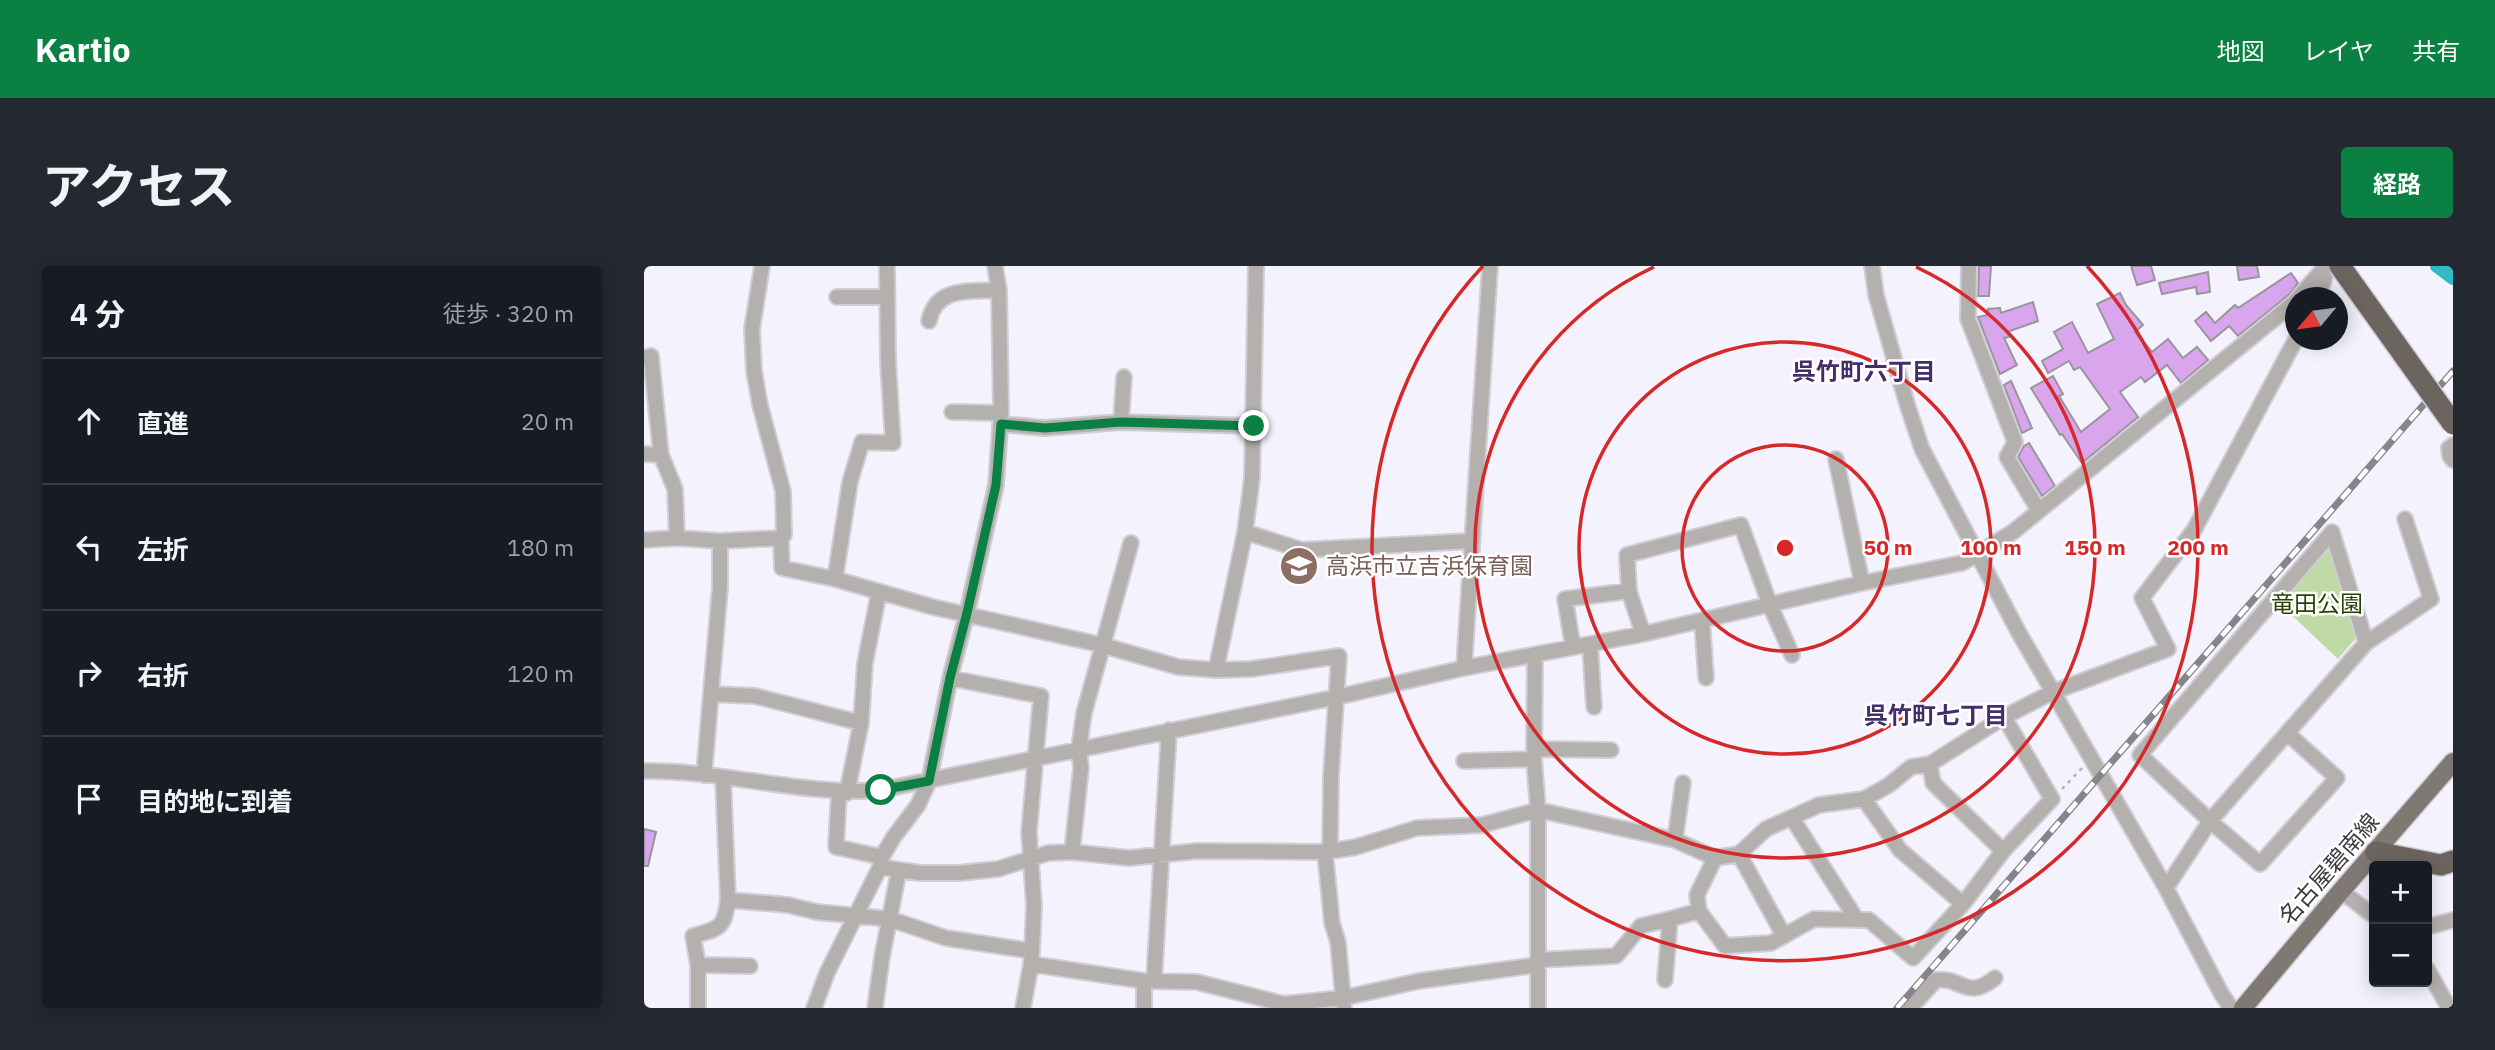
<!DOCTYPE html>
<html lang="ja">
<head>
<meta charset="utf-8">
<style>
  :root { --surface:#171b24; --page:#242831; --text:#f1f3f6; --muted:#9ea1a6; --line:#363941; --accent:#0b8043 }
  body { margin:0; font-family:"IBM Plex Sans","Noto Sans JP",sans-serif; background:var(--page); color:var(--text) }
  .controls { position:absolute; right:21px; bottom:21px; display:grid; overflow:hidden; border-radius:7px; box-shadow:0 4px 18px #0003 }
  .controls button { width:63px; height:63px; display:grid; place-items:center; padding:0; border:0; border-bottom:2px solid var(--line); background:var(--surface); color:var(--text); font:35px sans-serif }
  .compass { position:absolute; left:1641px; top:21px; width:63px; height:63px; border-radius:50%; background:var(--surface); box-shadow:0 4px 18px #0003; rotate:241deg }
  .stop { position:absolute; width:21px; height:21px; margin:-16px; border:5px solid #0b8043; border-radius:50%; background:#fff }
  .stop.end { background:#0b8043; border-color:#fff; box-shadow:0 2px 7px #0008 }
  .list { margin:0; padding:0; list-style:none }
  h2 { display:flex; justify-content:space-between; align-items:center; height:91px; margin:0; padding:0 28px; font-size:30px }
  h2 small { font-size:23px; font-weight:400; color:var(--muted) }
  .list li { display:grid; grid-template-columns:46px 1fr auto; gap:21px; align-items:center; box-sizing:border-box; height:126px; padding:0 28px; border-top:2px solid var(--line) }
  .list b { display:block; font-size:26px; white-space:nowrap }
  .list em { font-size:23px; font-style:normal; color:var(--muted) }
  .icon { flex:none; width:38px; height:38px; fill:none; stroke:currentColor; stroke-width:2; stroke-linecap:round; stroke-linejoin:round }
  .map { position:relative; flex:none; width:1809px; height:742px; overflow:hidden; border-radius:7px }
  header { display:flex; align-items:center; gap:42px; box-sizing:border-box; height:98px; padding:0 35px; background:var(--accent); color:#fff }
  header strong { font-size:33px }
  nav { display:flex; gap:38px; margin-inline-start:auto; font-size:24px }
  .intro { display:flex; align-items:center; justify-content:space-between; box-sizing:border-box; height:168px; padding:0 42px }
  h1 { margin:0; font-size:49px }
  .button { padding:18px 32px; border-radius:7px; background:var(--accent); color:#fff; font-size:24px; font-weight:700 }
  main { display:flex; gap:42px; padding:0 42px }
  aside { flex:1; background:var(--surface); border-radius:7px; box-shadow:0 4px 18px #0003 }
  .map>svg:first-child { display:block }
</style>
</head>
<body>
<header>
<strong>Kartio</strong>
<nav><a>地図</a><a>レイヤ</a><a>共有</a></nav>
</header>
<div class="intro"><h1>アクセス</h1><a class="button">経路</a></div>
<main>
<aside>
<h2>4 分<small>徒歩 · 320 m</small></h2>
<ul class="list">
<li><svg class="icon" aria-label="ahead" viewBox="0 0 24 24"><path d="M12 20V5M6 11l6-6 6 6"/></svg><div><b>直進</b></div><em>20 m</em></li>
<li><svg class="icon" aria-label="left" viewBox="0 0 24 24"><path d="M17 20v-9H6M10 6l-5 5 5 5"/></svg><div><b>左折</b></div><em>180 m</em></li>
<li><svg class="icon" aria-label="right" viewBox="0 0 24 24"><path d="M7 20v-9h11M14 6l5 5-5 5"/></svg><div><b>右折</b></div><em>120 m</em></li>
<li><svg class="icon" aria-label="arrive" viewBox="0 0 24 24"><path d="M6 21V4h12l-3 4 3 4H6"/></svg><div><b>目的地に到着</b></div></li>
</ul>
</aside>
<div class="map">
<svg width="1809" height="742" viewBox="0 0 1809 742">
  <rect width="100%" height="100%" fill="#f4f2fc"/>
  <path fill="#c0daa5" d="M1684 280 1712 372 1694 393 1637 339Z"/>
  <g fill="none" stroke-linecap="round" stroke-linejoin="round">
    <path stroke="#33bbc5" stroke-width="14" d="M1793 0 1809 12"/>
  </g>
  <path fill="#d9a6ed" stroke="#9a949c" stroke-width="2" d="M1335 0H1347L1345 30H1334Z
    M1487 0H1507L1511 14 1493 19Z
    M1593 0H1613L1615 11 1595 14Z
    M1564 6 1566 26 1553 28 1552 21 1518 28 1515 17Z
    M1647 7 1654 17 1646 28 1594 70 1585 60 1567 75 1551 55 1562 46 1571 57 1591 39 1594 42Z
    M1476 27 1482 39 1499 59 1491 66 1508 86 1524 73 1539 92 1553 81 1564 94 1537 117 1523 99 1501 116 1497 111 1476 126 1494 151 1438 197 1418 168 1416 169 1387 122 1409 110 1419 128 1415 130 1437 166 1466 143 1436 101 1430 104 1425 95 1404 107 1398 95 1419 83 1410 66 1428 56 1444 87 1470 73 1453 38Z
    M1389 36 1394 55 1363 66 1365 71 1360 72 1373 99 1356 108 1334 51 1344 49V43L1356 42 1357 47Z
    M1367 115 1388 162 1378 167 1360 119Z
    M1385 177 1411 220 1398 230 1374 191 1380 180Z
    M0 563 12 566 4 600H0Z"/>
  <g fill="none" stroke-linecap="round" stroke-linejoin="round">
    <defs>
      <path id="minor" d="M118 0 108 63 110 105 116 139 139 225 140 269 137 272 138 302 191 313 289 341 458 379 534 401 572 404 608 403 695 390 687 510 686 585
        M1228 0 1232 29 1263 138 1278 183 1375 367 1522 622 1577 727 1587 742
        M1325 0 1324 53 1371 176 1363 191 1395 245
        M193 31H243
        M1654 32 1682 0
        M1674 32 1684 1
        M285 55C292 20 326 26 355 24
        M0 92 7 90 17 189 31 223 33 272
        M308 146 357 147
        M477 156 480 111
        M357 158 401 162 477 156 609 160
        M1809 179 1805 182 1806 190 1809 194
        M0 188 17 189
        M1192 193 1218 317
        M601 266 658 284 827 275
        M0 274 33 272 76 275 137 272
        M191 313 206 216 218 176 249 177 244 95 243 0
        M985 325 999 368
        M1058 354 1062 412
        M1722 377 1688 266 1496 489 1566 555 1722 377 1787 333 1761 253
        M946 378 950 441
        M929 381 921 333 985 325 983 289 1097 259 1126 339 1148 389
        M891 389 890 493 894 544V742
        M820 402 846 0
        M572 404 601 266 608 212 612 0
        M306 412 397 430 385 566 390 639 388 685
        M68 428 111 430 217 457
        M1360 451 1408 533 1359 585 1289 517 1286 498 1360 451 1409 426 1524 383 1498 332 1550 264 1652 73
        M890 483 967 484
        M820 495 890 493
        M0 505C80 504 157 530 237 524L693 431 820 402 999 368 1218 317 1318 297 1369 266 1652 35
        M60 509 76 321V275
        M195 526 192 581 238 591
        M203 527 217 457 221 397 235 326
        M1220 533 1245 519 1267 501 1286 498
        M1148 552 1213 654
        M1031 574 1039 517
        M428 586 437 502 435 482 440 447 487 277
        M681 586 688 657 694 676 700 742
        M1095 588 1122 563 1175 539 1220 533 1256 584 1319 638
        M236 601 276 607H315L354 603 404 587 428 586 485 592 553 585 681 586 712 581 773 562 838 559 894 544 1031 574 1071 592
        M1522 622 1566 555 1616 598 1693 512 1643 467
        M1697 625 1730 650
        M84 634 144 639 173 646 246 653 302 672 388 685 387 698 500 715 553 716 640 738 699 732 775 715 893 699
        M1783 661 1809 654
        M1140 670 1095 588 1071 592 1053 629 1055 645 1081 680 1127 677 1170 653 1225 654 1269 692 1319 638 1359 585
        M893 694 972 690 997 660 1026 653
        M54 699 106 700
        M1783 703 1805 742
        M1021 714 1026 653 1055 645
        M500 715V742
        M510 715 525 464
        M54 742V699L49 670C76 662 80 663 84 634L79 511
        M170 742 183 707 236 601 238 591 249 572 274 539 285 515 306 412 323 347 352 219 357 147 355 24 351 0
        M231 742 238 691 255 604
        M379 742 387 698
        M1266 742 1292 714C1319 711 1322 735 1351 712"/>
      <path id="major" d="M1599 742 1697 625 1809 496"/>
      <path id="highway" d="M1732 586 1797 599 1809 595"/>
    </defs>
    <use href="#minor" stroke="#cfcdd6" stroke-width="18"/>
    <use href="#major" stroke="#cfcdd6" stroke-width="21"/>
    <use href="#highway" stroke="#cfcdd6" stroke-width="24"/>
    <path stroke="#b4b2ba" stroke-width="2.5" stroke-dasharray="3.5 5" stroke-linecap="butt" d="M1418 523 1438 502"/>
    <use href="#minor" stroke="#b4b0ad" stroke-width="14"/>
    <use href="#major" stroke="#7f7873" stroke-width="18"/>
    <use href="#highway" stroke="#6c645e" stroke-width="21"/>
    <defs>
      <path id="rail" d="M1253 742 1809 105"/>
    </defs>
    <use href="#rail" stroke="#86858b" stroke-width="7"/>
    <use href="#rail" stroke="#fff" stroke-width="4.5" stroke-dasharray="13" stroke-linecap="butt"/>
    <defs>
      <path id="highway-bridge" d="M1696 0 1809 158"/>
    </defs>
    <use href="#highway-bridge" stroke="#cfcdd6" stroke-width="24" stroke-linecap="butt"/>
    <use href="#highway-bridge" stroke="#6c645e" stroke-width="21"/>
  </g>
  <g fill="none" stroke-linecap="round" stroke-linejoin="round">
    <path stroke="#0b8043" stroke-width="9" d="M237 524 285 515 306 412 323 347 352 219 357 158 401 162 477 156 610 160"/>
  </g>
  <g fill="none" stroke="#d62828" stroke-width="3.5">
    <circle cx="1141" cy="282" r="103"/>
    <circle cx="1141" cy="282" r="206"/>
    <path d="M1272 1A310 310 0 1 1 1010 1"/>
    <path d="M1443 0A413 413 0 1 1 839 0"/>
  </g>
  <defs>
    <symbol id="school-disc" viewBox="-11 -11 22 22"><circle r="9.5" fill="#8d6e63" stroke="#fff"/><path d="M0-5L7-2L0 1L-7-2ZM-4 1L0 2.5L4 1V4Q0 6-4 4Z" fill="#fff"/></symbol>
  </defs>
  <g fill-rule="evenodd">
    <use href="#school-disc" x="633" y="278" width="44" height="44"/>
  </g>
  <g text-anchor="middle" stroke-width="5" stroke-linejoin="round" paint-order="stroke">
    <g font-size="23" fill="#785e54" stroke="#fff" text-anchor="start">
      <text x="682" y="308">高浜市立吉浜保育園</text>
    </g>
    <g font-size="23" fill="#294005" stroke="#fff">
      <text x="1673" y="346">竜田公園</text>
    </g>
    <g font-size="23" fill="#3b3a3e" stroke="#fff">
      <text transform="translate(1685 603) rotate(-49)" y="8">名古屋碧南線</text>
    </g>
    <g font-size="24" font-weight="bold" fill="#432e69" stroke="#fff">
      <text x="1220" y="114">呉竹町六丁目</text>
      <text x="1292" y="458">呉竹町七丁目</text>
    </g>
  </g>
  <circle cx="1141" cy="282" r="10" fill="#d62828" stroke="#fff" stroke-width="3.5"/>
  <g font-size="21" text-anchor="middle" font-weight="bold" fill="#d62828" stroke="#fff" stroke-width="5" stroke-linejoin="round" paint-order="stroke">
    <text x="1244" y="289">50 m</text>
    <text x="1347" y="289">100 m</text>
    <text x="1451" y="289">150 m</text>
    <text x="1554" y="289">200 m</text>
  </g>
</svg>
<div class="controls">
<button>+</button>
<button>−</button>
</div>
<svg class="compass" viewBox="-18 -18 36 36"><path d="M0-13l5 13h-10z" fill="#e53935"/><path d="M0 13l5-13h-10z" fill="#9ea1a6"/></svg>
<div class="stop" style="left:237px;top:524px"></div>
<div class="stop end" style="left:610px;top:160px"></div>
</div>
</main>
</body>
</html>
